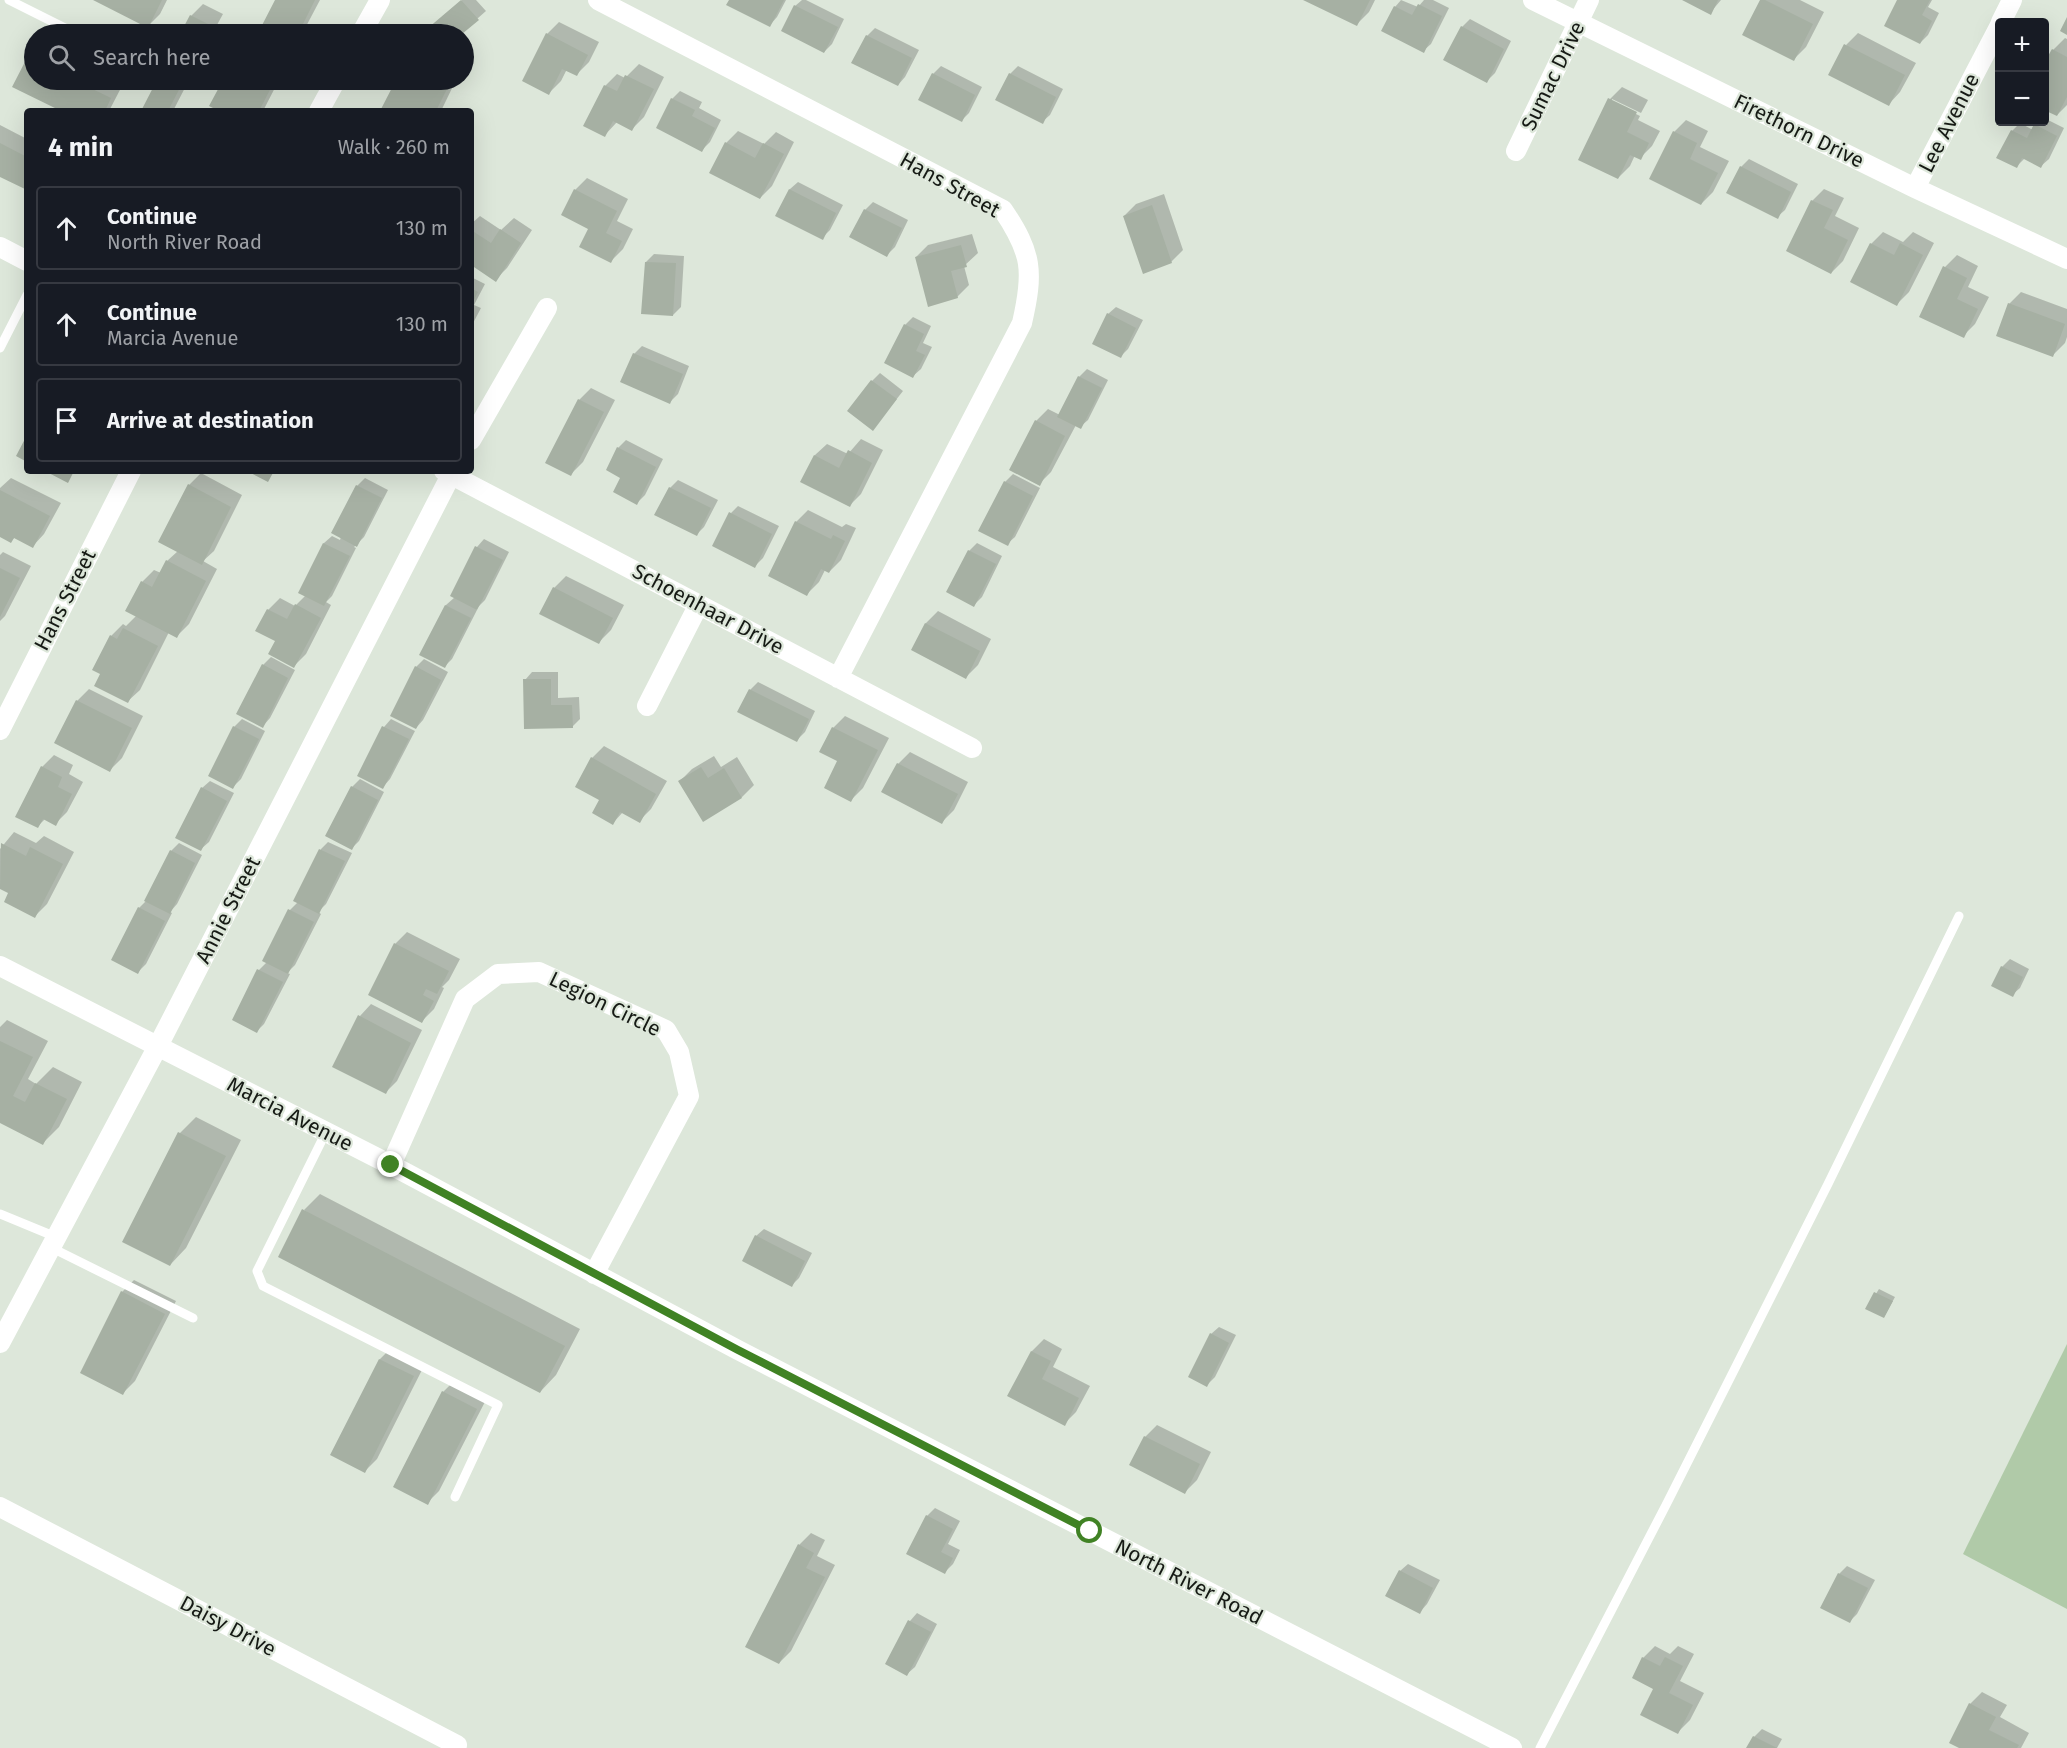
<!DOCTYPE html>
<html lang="en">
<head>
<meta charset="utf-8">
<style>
  :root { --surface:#171b24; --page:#242831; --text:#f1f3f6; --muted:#9ea1a6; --line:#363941 }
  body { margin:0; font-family:"Fira Sans",sans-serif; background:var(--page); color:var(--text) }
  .controls { position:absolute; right:18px; top:18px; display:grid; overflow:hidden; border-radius:6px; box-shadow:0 6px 24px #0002 }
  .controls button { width:54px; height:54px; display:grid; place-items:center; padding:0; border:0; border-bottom:2px solid var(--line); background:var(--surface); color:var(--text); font:30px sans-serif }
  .stop { position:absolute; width:18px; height:18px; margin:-14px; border:4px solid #408224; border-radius:50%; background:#fff }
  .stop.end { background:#408224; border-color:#fff; box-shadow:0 2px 6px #0008 }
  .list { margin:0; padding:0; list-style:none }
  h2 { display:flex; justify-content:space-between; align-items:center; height:78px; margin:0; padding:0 24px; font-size:26px }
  h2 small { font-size:20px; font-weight:400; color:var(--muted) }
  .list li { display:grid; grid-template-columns:39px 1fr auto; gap:18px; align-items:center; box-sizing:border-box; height:84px; margin:0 12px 12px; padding:0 12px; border:2px solid var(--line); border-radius:6px }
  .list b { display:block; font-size:22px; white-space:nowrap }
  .list p { margin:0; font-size:20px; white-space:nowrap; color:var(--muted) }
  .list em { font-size:20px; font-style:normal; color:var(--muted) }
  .icon { flex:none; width:33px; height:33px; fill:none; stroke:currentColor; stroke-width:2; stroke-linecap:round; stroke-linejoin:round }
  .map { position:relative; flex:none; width:2067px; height:1748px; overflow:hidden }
  .search { position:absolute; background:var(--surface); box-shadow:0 6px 24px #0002; left:24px; top:24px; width:450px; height:66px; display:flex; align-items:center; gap:15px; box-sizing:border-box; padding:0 21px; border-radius:33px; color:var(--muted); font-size:22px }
  .panel { position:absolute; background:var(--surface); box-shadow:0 6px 24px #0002; left:24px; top:108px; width:450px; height:366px; border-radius:6px }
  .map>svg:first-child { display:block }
</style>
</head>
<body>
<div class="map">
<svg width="2067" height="1748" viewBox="0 0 2067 1748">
  <rect width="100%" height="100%" fill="#dde7da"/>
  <path fill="#b0caa8" d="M2067 1344V1609L1963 1554Z"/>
  <path fill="#0003" d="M97 0H167L160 14 148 26Z
    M276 0H320L302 34H264L260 32Z
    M462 0H476L486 11 460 34H422Z
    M731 0H786L777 17 770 25Z
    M802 0H806L844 19 832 44 824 52 795 6Z
    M1309 0H1375L1369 12 1357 24Z
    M1401 0 1418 7 1424 0H1433L1449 8 1431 44 1423 51 1395 7Z
    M1685 0H1721L1710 13Z
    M1761 0H1800L1824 12 1806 47 1794 59Z
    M1898 0H1932L1928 7 1939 13 1928 35 1920 43Z
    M203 4 223 14 212 34H181L191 16Z
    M1470 19 1511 41 1495 73 1487 81 1462 27Z
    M559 22 599 42 589 62 577 74 567 69 561 81 549 93 547 34Z
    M875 28 919 50 905 77 898 85 867 36Z
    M1858 33 1916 63 1900 92 1889 104 1846 45Z
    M2065 38 2067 39V105L2057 115 2053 50Z
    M34 51V80H109L122 86 109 111H64L14 86 29 57Z
    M639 64 664 77 644 117 632 129 617 122 605 135V86L617 74 625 78Z
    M941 66 982 87 969 113 961 121 933 74Z
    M1018 66 1063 89 1050 115 1042 122 1010 74Z
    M159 80H189L173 111H142Z
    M225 80H279L263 111H222L211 106Z
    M398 80H456L441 111H382Z
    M1622 87 1648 100 1641 113 1612 99V102L1640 116 1638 120 1660 131 1652 146 1640 158 1635 155 1630 166 1618 178 1610 99Z
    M680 91 702 102 699 108 721 120 710 142 702 150 672 99Z
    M2044 118 2064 128 2049 159 2041 166 2025 158 2016 167 2012 131 2020 123 2033 130 2038 122H2044Z
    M1686 120 1708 131 1700 147 1729 161 1713 192 1701 204 1674 132Z
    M0 125 27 139V189L0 175Z
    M738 131 764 144 776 132 794 142 772 186 760 198 726 143Z
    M1749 159 1798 184 1785 210 1777 217 1741 167Z
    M587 178 628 199 617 221 633 229 623 249 611 261 590 228 575 190Z
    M798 182 843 205 830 230 822 238 777 215 790 189Z
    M1824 189 1844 198 1835 216 1859 228 1843 261 1831 273 1812 201Z
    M1164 194 1183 250 1171 262 1124 216 1136 204Z
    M873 202 908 220 895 247 887 255 865 210Z
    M480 216 501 230 514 218 532 230 507 268 495 280 471 263V224Z
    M1883 232 1903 242 1913 232 1934 243 1909 292 1897 304 1871 244Z
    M972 234 978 253 964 266 969 285 957 297 916 257 928 245Z
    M654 254 684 256 681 307 673 315 646 262Z
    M1957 255 1978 266 1968 287 1989 297 1975 324 1963 336 1945 267Z
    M471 277 485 284 474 305 481 308 471 327Z
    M2021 292 2067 309V337L2065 343 2053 355 2009 304Z
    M1116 307 1143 320 1128 349 1120 357 1108 314Z
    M913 317 931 326 923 343 932 347 921 369 913 376 905 325Z
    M642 346 689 366 678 394 670 402 634 354Z
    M1087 369 1108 380 1088 420 1080 427 1076 425 1051 472 1039 484 1036 421 1048 409 1060 415 1079 377Z
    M880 373 903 391 873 429 872 381Z
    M591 388 615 400 583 462 571 474 579 400Z
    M861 439 883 450 861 494 849 506 802 481 815 455 827 444 848 454Z
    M626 440 663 459 645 495 637 503 622 477 618 448Z
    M201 473 242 495 214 551 203 561 217 569 189 624 177 636 169 632 140 690 128 701 102 673 111 636 123 624 126 626 137 615 127 610 142 582 154 570 161 573 167 561 178 551 189 485Z
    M1013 474 1040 488 1015 537 1007 544 1005 482Z
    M11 478 61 503 44 534 33 546 15 537 11 541 0 535V488Z
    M365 478 388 490 364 537 354 547 356 548 332 596 326 602 331 605 306 654 294 666 277 640 268 610 280 598 295 606 306 595 300 592 324 543 332 536 340 540 357 486Z
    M678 480 718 500 704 527 697 534 670 488Z
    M738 506 779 526 763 558 755 566 731 513Z
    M808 510 842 527 846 524 856 528 841 560 829 572 825 570 819 582 807 594 796 522Z
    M484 539 509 552 485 600 476 609 477 610 452 659 445 666 421 654 446 605 455 597 477 547Z
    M977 543 1002 556 982 597 974 605 969 551Z
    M3 552 31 566 5 616 0 621V555Z
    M566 576 624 605 611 630 599 642 554 588Z
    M938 611 991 639 978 665 966 677 913 650 926 623Z
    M271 657 295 670 270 718 263 726V665Z
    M424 659 448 672 423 720 416 728V667Z
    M532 672H558V698L579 697 580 719 572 727 525 680Z
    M758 682 815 711 805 732 797 740 750 690Z
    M89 689 143 716 122 758 110 770 77 701Z
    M845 716 889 738 863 788 851 800 839 760 833 728Z
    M242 719 265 731 241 779 233 787 234 727Z
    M391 719 415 731 390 779 383 787 359 775 384 727Z
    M604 746 667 781 651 809 639 821 623 812 613 823 601 799 592 758Z
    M910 752 968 782 954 810 942 822 898 764Z
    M54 755 73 765 69 774 83 782 67 812 55 824 45 819 38 826 42 767Z
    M714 756 721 767 737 757 754 785 742 797 704 820 680 781 692 769Z
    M360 779 384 792 359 841 352 848V787Z
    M210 781 234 793 209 842 201 849 202 788Z
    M14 832 36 843 44 836 74 852 47 904 35 916 10 893 0 888V849Z
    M328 842 352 853 326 904 318 912 321 914 295 965 287 973 290 974 264 1024 257 1031 259 970 267 962 264 960 290 910 298 902 295 900 321 849Z
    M179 843 202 855 177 904 170 912 172 913 146 964 138 972 139 908 147 900 171 851Z
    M407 932 460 959 449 980 442 987 444 988 434 1009 422 1021 395 944Z
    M2010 959 2029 969 2020 988 2012 995 2002 967Z
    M371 1004 422 1030 397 1081 385 1093 360 1016Z
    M7 1020 48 1041 28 1079 36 1084 53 1067 82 1082 59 1127 43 1143 0 1121V1027Z
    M196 1117 241 1140 186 1248 170 1265 180 1133Z
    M320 1194 580 1329 556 1375 540 1392 304 1210Z
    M764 1229 812 1253 799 1278 792 1285 756 1236Z
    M134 1280 176 1301 135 1381 123 1393 122 1292Z
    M1879 1289 1895 1297 1884 1317 1867 1308Z
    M1219 1327 1236 1335 1215 1377 1207 1385 1211 1334Z
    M1044 1339 1062 1349 1053 1367 1090 1386 1076 1412 1064 1424 1009 1396 1032 1351Z
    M392 1347 425 1364 377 1459 365 1471 332 1454 380 1359Z
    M455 1380 488 1396 439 1491 427 1503 443 1392Z
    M1157 1425 1211 1452 1197 1480 1185 1492 1145 1437Z
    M935 1508 960 1521 948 1544 960 1550 953 1564 945 1572 927 1516Z
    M811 1533 825 1540 817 1556 835 1565 791 1651 779 1663 799 1545Z
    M1408 1564 1440 1580 1427 1604 1420 1612 1400 1571Z
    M1847 1566 1875 1580 1857 1614 1850 1621 1839 1574Z
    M917 1613 937 1624 915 1667 907 1674 887 1664 910 1621Z
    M1655 1646 1670 1654 1678 1646 1694 1654 1680 1681 1704 1693 1690 1720 1678 1732 1655 1688 1643 1658Z
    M1982 1692 2007 1705 2000 1717 2029 1733 2021 1748H1962L1970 1704Z
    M1762 1729 1782 1739 1777 1748H1748L1754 1737Z"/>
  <path fill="#a6b0a3" d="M93 0H162L148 28Z
    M275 0H315L298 34 258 33Z
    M461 0 479 20 462 34H421Z
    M729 0H784L770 27 726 5Z
    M1303 0H1370L1357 26Z
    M1682 0H1718L1711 15Z
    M1760 0H1765L1813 24 1794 61 1742 35Z
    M1897 0H1930L1922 15 1932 21 1920 44 1884 26Z
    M1418 4 1442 16 1424 53 1381 31 1394 6 1412 15Z
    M794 5 838 27 824 53 781 31Z
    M190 15 212 26 207 34H180Z
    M2067 17V35L2060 31Z
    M1461 26 1504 49 1487 83 1443 60Z
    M546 33 588 55 577 76 562 69 549 95 522 81Z
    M866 35 912 58 898 86 851 63Z
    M1844 44 1905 75 1889 106 1828 75Z
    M2052 49 2067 57V97L2057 116 2044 110V63Z
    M28 56 34 60V80H74L111 98 105 111H61L12 87Z
    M932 73 975 95 962 122 918 100Z
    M1009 73 1056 97 1043 124 995 100Z
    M625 75 654 89 632 131 613 121 605 137 583 126 604 85 617 91Z
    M157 80H184L168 111H141Z
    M223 80H275L259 111H219L209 106Z
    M396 80H427L447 89 436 111H380Z
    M671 98 695 110 692 116 715 128 702 152 656 128Z
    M1608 98 1637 112 1627 132 1649 143 1641 160 1630 155 1618 179 1578 160Z
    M2034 124 2057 136 2041 168 2022 158 2017 168 1996 158 2011 130 2027 138Z
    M1673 131 1697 143 1690 159 1718 173 1701 205 1649 179Z
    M725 142 755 158 763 143 784 154 760 199 709 173Z
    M0 143 27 157V190L0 177Z
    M1740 166 1791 192 1778 219 1726 193Z
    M574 189 617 211 606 233 622 241 611 263 579 247 588 229 561 215Z
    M789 189 836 213 823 240 775 216Z
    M1811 200 1833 210 1824 228 1848 240 1831 274 1786 251Z
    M1152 205 1172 263 1143 274 1123 216Z
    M864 209 902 228 887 257 849 237Z
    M500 229 521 243 496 282 471 265V230L491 243Z
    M1870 243 1894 255 1900 243 1923 255 1897 306 1850 282Z
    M961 245 967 267 951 271 958 298 928 307 915 257Z
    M645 262 676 263 673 316 641 314Z
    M1943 266 1967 278 1957 299 1978 309 1964 338 1919 317Z
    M471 288 478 292 471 306Z
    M2008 303 2065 324 2053 357 1996 336Z
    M1107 313 1136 328 1121 358 1092 344Z
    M904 324 924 334 916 351 925 355 913 378 884 363Z
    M633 353 683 374 670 404 620 382Z
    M1078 376 1102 388 1081 429 1057 417Z
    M871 380 897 399 873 431 847 411Z
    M578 399 604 412 571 476 545 463Z
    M1035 420 1065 436 1040 486 1009 470Z
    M27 435V462L16 456Z
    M617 447 656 467 637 505 613 492 620 478 606 470Z
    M848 450 872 463 850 507 800 482 814 455 839 468Z
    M45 471H74L68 483Z
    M247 471H274L268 482Z
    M1004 481 1033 496 1008 546 978 531Z
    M188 484 231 507 202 565 158 542Z
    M356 485 382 498 357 547 331 533Z
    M669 487 711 508 697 536 654 515Z
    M0 490 50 516 33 548 14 538 11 543 0 537Z
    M729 512 772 534 755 568 712 546Z
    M795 521 831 539 833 535 845 541 829 573 821 569 807 596 768 576Z
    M323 543 350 556 324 606 298 593Z
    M475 546 503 560 477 610 450 596Z
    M968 550 996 564 974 607 946 592Z
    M166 560 206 581 177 638 125 611 141 581 152 587Z
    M0 568 20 578 0 617Z
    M553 587 613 618 599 644 539 614Z
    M295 604 321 618 294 668 268 654 275 641 255 631 267 609 287 619Z
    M445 605 471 618 445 668 419 655Z
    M925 623 980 651 966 679 911 650Z
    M123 628 158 646 128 703 94 686 100 674 92 670 110 635 117 639Z
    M262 664 288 678 263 728 236 714Z
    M415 666 441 680 416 729 390 716Z
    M523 679H551V705H572L573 728 524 729Z
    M749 689 809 719 797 742 737 712Z
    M76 700 132 728 110 772 54 743Z
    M233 726 259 739 233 789 208 776Z
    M382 726 409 739 383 789 357 776Z
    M832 727 878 750 851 802 824 788 837 761 819 752Z
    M591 757 656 794 640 823 620 812 613 825 592 813 599 800 575 787Z
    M897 763 958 794 942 824 881 792Z
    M41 766 62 777 58 787 72 794 56 826 43 819 38 828 15 817Z
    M701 767 708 778 724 768 742 798 703 822 678 781Z
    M351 786 378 800 352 850 325 836Z
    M201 787 227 801 201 851 175 838Z
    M1 843 26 856 30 847 63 864 35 918 4 902 8 893 0 889Z
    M319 849 345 861 319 914 293 901Z
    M170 850 195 863 170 914 144 901Z
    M138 907 165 921 138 974 111 960Z
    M288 909 314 922 288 974 262 961Z
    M394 943 449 971 437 994 426 989 423 995 434 1001 422 1023 368 995Z
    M2001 966 2023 977 2013 997 1991 986Z
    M257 969 283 982 257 1033 232 1020Z
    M358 1015 411 1043 386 1094 332 1067Z
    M0 1041 33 1057 13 1096 25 1102 35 1083 67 1099 43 1145 0 1123Z
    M178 1132 226 1156 170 1266 122 1242Z
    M302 1209 565 1346 540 1393 278 1257Z
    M755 1235 805 1261 792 1287 742 1261Z
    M121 1291 165 1314 123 1395 80 1373Z
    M1874 1292 1893 1301 1884 1318 1865 1309Z
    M1210 1333 1229 1343 1207 1387 1188 1377Z
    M1031 1351 1051 1361 1042 1379 1079 1398 1065 1426 1007 1396Z
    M379 1359 414 1376 365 1473 330 1455Z
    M442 1391 477 1409 428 1505 393 1487Z
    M1144 1436 1200 1464 1185 1494 1129 1465Z
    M926 1515 953 1529 941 1552 953 1558 945 1574 906 1554Z
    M798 1544 814 1553 806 1568 825 1577 779 1664 745 1647Z
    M1399 1570 1433 1588 1420 1614 1385 1596Z
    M1838 1573 1868 1588 1850 1623 1820 1608Z
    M908 1620 931 1632 907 1676 885 1664Z
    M1642 1657 1660 1666 1665 1657 1683 1666 1669 1693 1693 1705 1678 1734 1640 1715 1653 1689 1632 1678Z
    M1969 1703 1996 1717 1989 1730 2019 1745 2017 1748H1959L1949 1743Z
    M1753 1736 1777 1748H1746Z"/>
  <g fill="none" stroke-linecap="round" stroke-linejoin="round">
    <path stroke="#fff" stroke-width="9" d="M9 0 77 34
      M0 348 27 295
      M326 1132 257 1271 263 1286 498 1405 455 1497
      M0 1214 56 1237
      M50 1247 193 1318
      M1540 1748 1666 1505 1828 1184 1959 916"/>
    <path stroke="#fff" stroke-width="20" d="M598 0 1003 210C1032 253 1034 271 1022 323L838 678
      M1533 0 1915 188 2067 259
      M2001 22 2012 0
      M361 34 380 0
      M319 111 336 80
      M1516 151 1589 0
      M1915 188 2000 25
      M0 247 27 261
      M471 440 547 308
      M444 471 972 748
      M647 706 699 604
      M0 730 131 471
      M0 966 391 1165 738 1350 1512 1748
      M391 1165 465 999 498 974 539 972 666 1030 679 1052 689 1096 594 1274
      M0 1343 158 1046 453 471
      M0 1507 457 1745"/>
  </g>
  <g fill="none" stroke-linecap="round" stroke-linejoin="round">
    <path stroke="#408224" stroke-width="8" d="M391 1165 738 1350 1090 1531"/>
  </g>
  <g text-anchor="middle" stroke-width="4.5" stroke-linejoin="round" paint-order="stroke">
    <g font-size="21" fill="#161a15" stroke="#dde7da">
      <text transform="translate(1553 76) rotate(-64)" y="7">Sumac Drive</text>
      <text transform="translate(1949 123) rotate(-63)" y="7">Lee Avenue</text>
      <text transform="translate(1799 131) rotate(26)" y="7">Firethorn Drive</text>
      <text transform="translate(950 185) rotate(29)" y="7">Hans Street</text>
      <text transform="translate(65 600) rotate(-63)" y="7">Hans Street</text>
      <text transform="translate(708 609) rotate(28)" y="7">Schoenhaar Drive</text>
      <text transform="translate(228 910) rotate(-63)" y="7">Annie Street</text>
      <text transform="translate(605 1004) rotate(26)" y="7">Legion Circle</text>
      <text transform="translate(290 1114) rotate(27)" y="7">Marcia Avenue</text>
      <text transform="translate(1189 1582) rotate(27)" y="7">North River Road</text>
      <text transform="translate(228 1626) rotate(28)" y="7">Daisy Drive</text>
    </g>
  </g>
</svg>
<div class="controls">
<button>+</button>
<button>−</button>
</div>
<div class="stop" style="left:1090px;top:1531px"></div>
<div class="stop end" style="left:391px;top:1165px"></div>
<div class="search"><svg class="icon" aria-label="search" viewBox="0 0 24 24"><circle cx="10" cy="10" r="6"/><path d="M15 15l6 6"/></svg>Search here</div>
<section class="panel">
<h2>4 min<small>Walk · 260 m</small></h2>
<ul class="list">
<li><svg class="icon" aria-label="ahead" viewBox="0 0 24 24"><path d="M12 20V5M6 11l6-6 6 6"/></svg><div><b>Continue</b><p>North River Road</p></div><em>130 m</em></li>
<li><svg class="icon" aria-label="ahead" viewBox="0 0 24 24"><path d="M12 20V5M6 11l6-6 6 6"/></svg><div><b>Continue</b><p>Marcia Avenue</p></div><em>130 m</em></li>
<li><svg class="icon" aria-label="arrive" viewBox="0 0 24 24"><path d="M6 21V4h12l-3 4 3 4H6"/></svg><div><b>Arrive at destination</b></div></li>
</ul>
</section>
</div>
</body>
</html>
